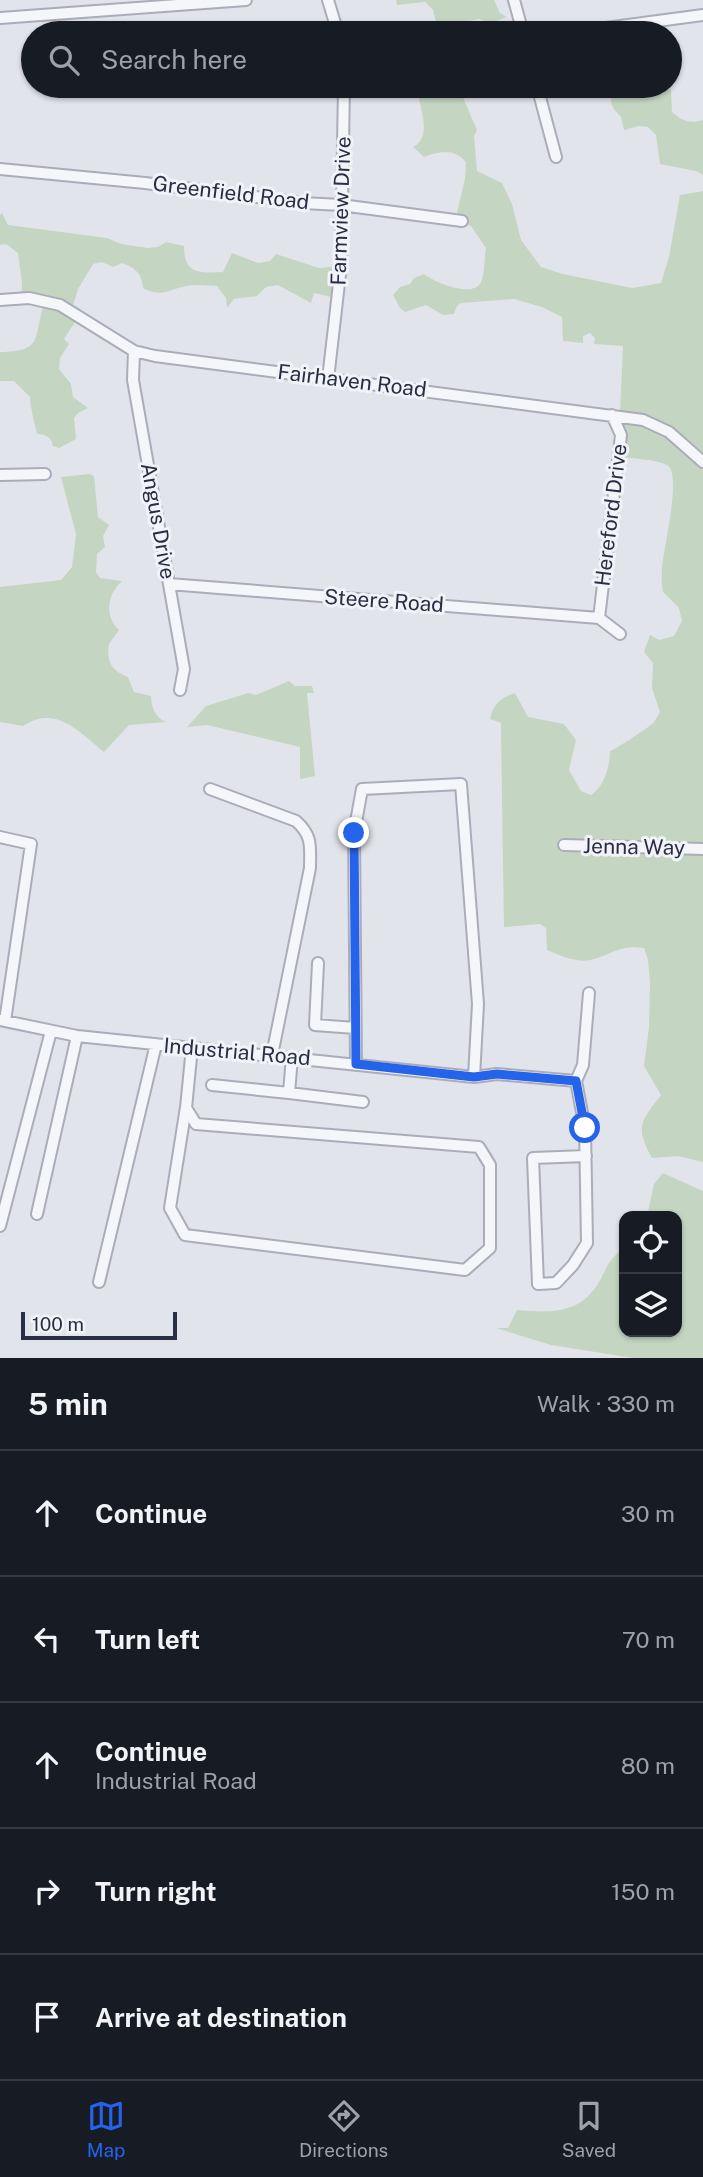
<!DOCTYPE html>
<html lang="en">
<head>
<meta charset="utf-8">
<style>
  :root { --surface:#171b24; --page:#242831; --text:#f1f3f6; --muted:#9ea1a6; --line:#363941; --accent:#2563eb }
  body { margin:0; font-family:"Public Sans",sans-serif; background:var(--page); color:var(--text) }
  .controls { position:absolute; right:21px; bottom:21px; display:grid; overflow:hidden; border-radius:14px; box-shadow:0 2px 5px #0004 }
  .controls button { width:63px; height:63px; display:grid; place-items:center; padding:0; border:0; border-bottom:2px solid var(--line); background:var(--surface); color:var(--text); font:35px sans-serif }
  .scale { position:absolute; left:21px; bottom:18px; width:156px; box-sizing:border-box; padding-left:7px; border:4px solid #282e44; border-top:0; font-size:19px; line-height:24px; white-space:nowrap; color:#282e44; -webkit-text-stroke:5px #f2f3f8; paint-order:stroke }
  .stop { position:absolute; width:21px; height:21px; margin:-16px; border:5px solid #2563eb; border-radius:50%; background:#fff }
  .stop.end { background:#2563eb; border-color:#fff; box-shadow:0 2px 7px #0008 }
  .list { margin:0; padding:0; list-style:none }
  h2 { display:flex; justify-content:space-between; align-items:center; height:91px; margin:0; padding:0 28px; font-size:30px }
  h2 small { font-size:23px; font-weight:400; color:var(--muted) }
  .list li { display:grid; grid-template-columns:46px 1fr auto; gap:21px; align-items:center; box-sizing:border-box; height:126px; padding:0 28px; border-top:2px solid var(--line) }
  .list b { display:block; font-size:26px; white-space:nowrap }
  .list p { margin:0; font-size:23px; white-space:nowrap; color:var(--muted) }
  .list em { font-size:23px; font-style:normal; color:var(--muted) }
  .icon { flex:none; width:38px; height:38px; fill:none; stroke:currentColor; stroke-width:2; stroke-linecap:round; stroke-linejoin:round }
  .map { position:relative; flex:none; width:703px; height:1358px; overflow:hidden }
  .search { position:absolute; background:var(--surface); box-shadow:0 2px 5px #0004; left:21px; right:21px; top:21px; height:77px; display:flex; align-items:center; gap:18px; box-sizing:border-box; padding:0 24px; border-radius:38px; color:var(--muted); font-size:26px }
  .sheet { height:721px; background:var(--surface) }
  nav { display:flex; justify-content:space-around; align-items:center; box-sizing:border-box; height:98px; border-top:2px solid var(--line); background:var(--surface); font-size:19px; color:var(--muted) }
  nav a { display:grid; justify-items:center; gap:4px }
  nav .on { color:var(--accent) }
  .map>svg:first-child { display:block }
</style>
</head>
<body>
<div class="map">
<svg width="703" height="1358" viewBox="0 0 703 1358">
  <rect width="100%" height="100%" fill="#e2e4eb"/>
  <path fill="#c4d6c2" d="M396 0H494L500 13 507 17 491 23 479 19 451 24 447 29 437 27 433 10 425 2 397 5Z
    M438 86H458L477 130 474 136 477 171 502 183 512 204 521 240 541 267 563 274 632 288 661 283 669 257 680 195 703 191V1162L678 1156 652 1158C635 1127 640 1122 661 1095L644 1066 649 1027 650 982 648 960 644 948C619 944 612 955 590 960 576 963 559 955 547 950L546 928 540 924 504 927 501 731V723L490 719C493 704 501 697 515 693L528 717 564 724 576 740 569 770 581 791 591 795C604 787 610 766 610 751 614 750 650 727 654 722 656 719 658 715 660 712L652 688 653 663 644 652 650 635 659 640 674 636 682 621 679 608 663 592C662 585 661 578 662 571 662 553 683 473 667 465 656 459 631 459 618 456L623 346 594 344 595 338 590 333 583 336V343L563 341 562 317 542 307 514 299 461 303 457 306 454 314 443 315 426 305 405 312 400 308 393 295 400 287 410 284 414 278 424 274C434 282 473 299 481 282 485 273 484 258 486 248L471 226 455 221 465 179 466 162C454 148 439 151 424 157L413 147C431 137 422 115 419 98Z
    M621 86H645L650 91 671 89 672 112C682 121 690 124 703 120V175L696 171 660 164 656 135 648 127 639 126 624 130 621 117C614 109 611 108 611 97L621 89Z
    M2 213 8 225 107 238 121 244 148 248 158 247 166 242 184 246C184 275 200 273 223 272L232 253 258 263 270 261 276 254 319 268 339 266 336 298 314 293 311 303 278 285 266 287 257 296 234 299 227 308 226 298 217 286C208 286 197 284 187 286 171 288 162 299 143 288 142 274 135 267 122 263L113 267 102 262 93 264 78 289 71 312 77 319 64 339 69 344 60 358 59 369 71 384 73 397 88 408 78 413 74 418 76 439 59 448 53 446C51 437 46 434 37 434 34 419 31 413 30 397L14 381H0V352C41 351 34 342 43 306L21 302 22 282 18 253 6 244 0 245V215Z
    M90 474 94 476 98 517 109 525 103 536 105 547 97 554 96 572 100 578 122 581C107 595 104 616 119 630L109 644C106 662 112 671 128 677L134 692 151 696C151 707 155 717 166 722L129 725 104 752C79 732 56 704 23 726L0 722V587L61 580 72 567 76 534 61 477Z
    M289 681 295 686H312L314 693H307L315 776 300 779V747L207 725 187 727 206 706 248 693 256 695Z
    M663 1173 703 1191V1358H633L551 1345 496 1328H508L517 1310C543 1312 572 1315 591 1293 606 1277 602 1264 624 1248V1332H677V1216H647L654 1184Z"/>
  <g fill="none" stroke-linecap="round" stroke-linejoin="round">
    <defs>
      <path id="minor" d="M328 0 338 33
        M514 0 523 33
        M0 18 246 0
        M568 33 703 15
        M537 86 556 157
        M0 169 145 183 303 203 341 205 462 221
        M0 300 29 298 60 305 134 351 155 356 643 420 669 432 703 462
        M134 351 133 380 184 669 180 690
        M328 379 341 266 344 86
        M0 475 45 474
        M169 584 599 618
        M599 618 621 435 612 415
        M599 618 620 634
        M210 789 296 821C313 836 310 847 310 868L272 1055
        M0 837 31 844 5 1021
        M564 845 703 849
        M318 963 315 1025 355 1028
        M0 1020 77 1036 474 1077 497 1074 576 1081 585 1128 587 1243 573 1265 556 1283 538 1284 533 1158 586 1156
        M292 1057 289 1093 363 1102
        M356 1064 354 833 362 789 461 784 478 1004 474 1077
        M576 1081 583 1065 589 993
        M212 1085 289 1093
        M186 1107 170 1208 185 1235 465 1270 490 1248V1165L479 1147 196 1124 186 1108 192 1047
        M37 1214 77 1036
        M0 1226 51 1031
        M99 1282 156 1044"/>
    </defs>
    <use href="#minor" stroke="#aaadb9" stroke-width="14"/>
    <use href="#minor" stroke="#f5f6f9" stroke-width="10"/>
  </g>
  <g fill="none" stroke-linecap="round" stroke-linejoin="round">
    <path stroke="#2563eb" stroke-width="9" d="M354 833 356 1064 474 1077 497 1074 576 1081 585 1128"/>
  </g>
  <g text-anchor="middle" stroke-width="6" stroke-linejoin="round" paint-order="stroke">
    <g font-size="21" fill="#282e44" stroke="#f2f3f8">
      <text transform="translate(231 193) rotate(7)" y="7">Greenfield Road</text>
      <text transform="translate(341 211) rotate(-88)" y="7">Farmview Drive</text>
      <text transform="translate(352 381) rotate(7)" y="7">Fairhaven Road</text>
      <text transform="translate(611 515) rotate(-83)" y="7">Hereford Drive</text>
      <text transform="translate(158 521) rotate(80)" y="7">Angus Drive</text>
      <text transform="translate(384 601) rotate(4)" y="7">Steere Road</text>
      <text transform="translate(634 847) rotate(1)" y="7">Jenna Way</text>
      <text transform="translate(237 1052) rotate(5)" y="7">Industrial Road</text>
    </g>
  </g>
</svg>
<div class="controls">
<button><svg class="icon" aria-label="locate" viewBox="0 0 24 24"><circle cx="12" cy="12" r="6"/><path d="M12 2v4M12 18v4M2 12h4M18 12h4"/></svg></button>
<button><svg class="icon" aria-label="layers" viewBox="0 0 24 24"><path d="M12 4l9 5-9 5-9-5zM3 14l9 5 9-5"/></svg></button>
</div>
<div class="scale">100 m</div>
<div class="stop" style="left:585px;top:1128px"></div>
<div class="stop end" style="left:354px;top:833px"></div>
<div class="search"><svg class="icon" aria-label="search" viewBox="0 0 24 24"><circle cx="10" cy="10" r="6"/><path d="M15 15l6 6"/></svg>Search here</div>
</div>
<section class="sheet">
<h2>5 min<small>Walk · 330 m</small></h2>
<ul class="list">
<li><svg class="icon" aria-label="ahead" viewBox="0 0 24 24"><path d="M12 20V5M6 11l6-6 6 6"/></svg><div><b>Continue</b></div><em>30 m</em></li>
<li><svg class="icon" aria-label="left" viewBox="0 0 24 24"><path d="M17 20v-9H6M10 6l-5 5 5 5"/></svg><div><b>Turn left</b></div><em>70 m</em></li>
<li><svg class="icon" aria-label="ahead" viewBox="0 0 24 24"><path d="M12 20V5M6 11l6-6 6 6"/></svg><div><b>Continue</b><p>Industrial Road</p></div><em>80 m</em></li>
<li><svg class="icon" aria-label="right" viewBox="0 0 24 24"><path d="M7 20v-9h11M14 6l5 5-5 5"/></svg><div><b>Turn right</b></div><em>150 m</em></li>
<li><svg class="icon" aria-label="arrive" viewBox="0 0 24 24"><path d="M6 21V4h12l-3 4 3 4H6"/></svg><div><b>Arrive at destination</b></div></li>
</ul>
</section>
<nav>
<a class="on"><svg class="icon" aria-label="map" viewBox="0 0 24 24"><path d="M3 6l6-2 6 2 6-2v14l-6 2-6-2-6 2zM9 4v14M15 6v14"/></svg>Map</a>
<a><svg class="icon" aria-label="directions" viewBox="0 0 24 24"><path d="M12 3l9 9-9 9-9-9zM9 14v-3h6M13 9l2 2-2 2"/></svg>Directions</a>
<a><svg class="icon" aria-label="saved" viewBox="0 0 24 24"><path d="M7 4h10v16l-5-4-5 4z"/></svg>Saved</a>
</nav>
</body>
</html>
